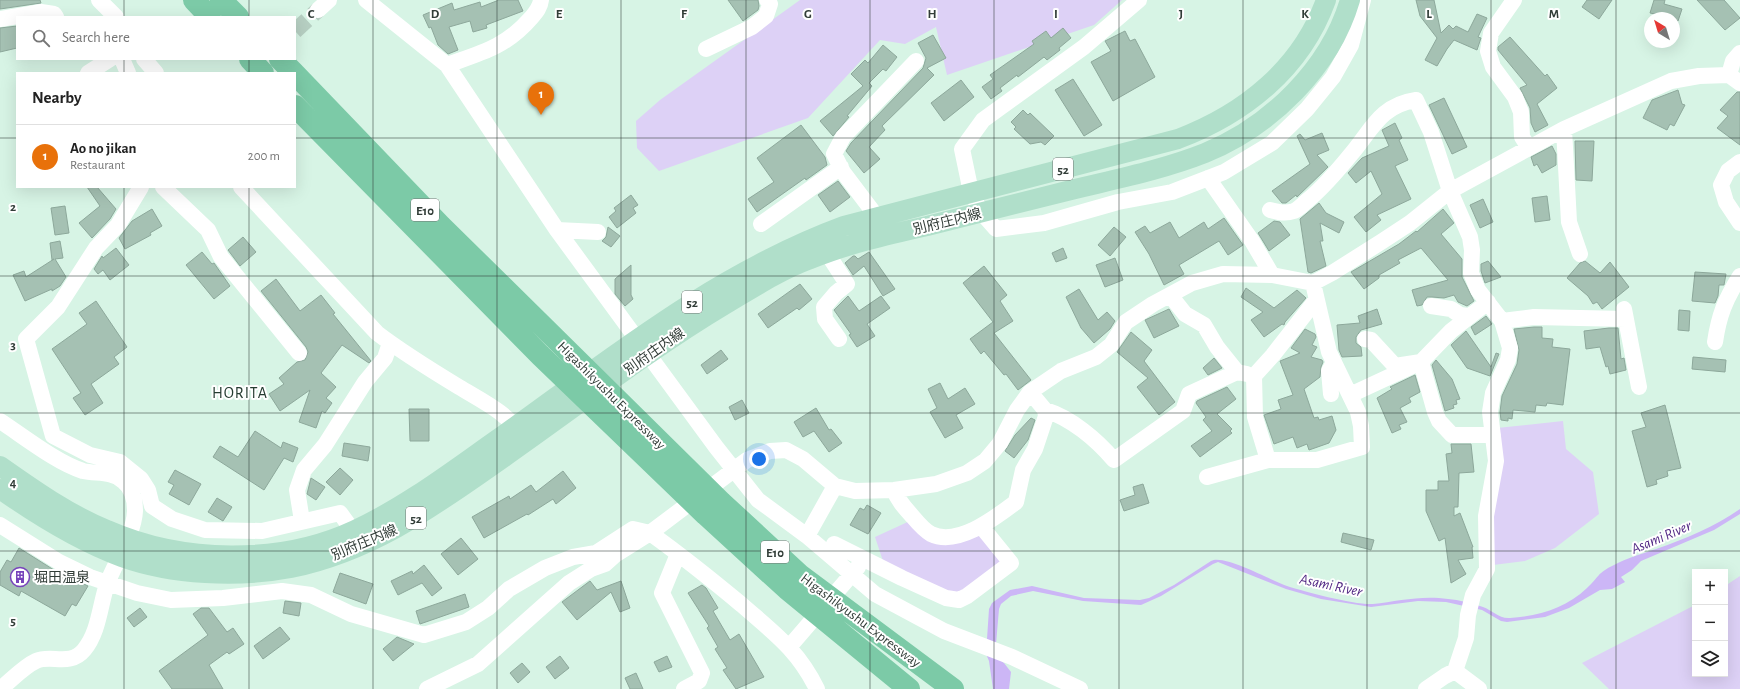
<!DOCTYPE html>
<html lang="en">
<head>
<meta charset="utf-8">
<style>
  :root { --surface:#fff; --page:#f6f6f6; --text:#222; --muted:#767676; --line:#e0e0e0; --accent:#7844bb }
  body { margin:0; font-family:"Alegreya Sans","Noto Sans JP",sans-serif; background:var(--page); color:var(--text) }
  .controls { position:absolute; right:12px; bottom:12px; display:grid; overflow:hidden; border-radius:0px; box-shadow:0 4px 16px #0002 }
  .controls button { width:36px; height:36px; display:grid; place-items:center; padding:0; border:0; border-bottom:1px solid var(--line); background:var(--surface); color:var(--text); font:20px sans-serif }
  .compass { position:absolute; left:1644px; top:12px; width:36px; height:36px; border-radius:50%; background:var(--surface); box-shadow:0 4px 16px #0002; rotate:322deg }
  .you { position:absolute; left:759px; top:459px; width:14px; height:14px; margin:-10px; border:3px solid #fff; border-radius:50%; background:#1a73e8; box-shadow:0 0 0 6px #1a73e833 }
  .badge { display:grid; place-items:center; width:26px; height:26px; border-radius:50%; background:var(--accent); color:#fff; font-size:13px; font-weight:700 }
  .pin { position:absolute; translate:-50% -33px; filter:drop-shadow(0 1px 2px #0008) }
  .pin::after { content:''; position:absolute; top:21px; width:14px; height:12px; background:inherit; clip-path:polygon(0 0,100% 0,50% 100%) }
  .list { margin:0; padding:0; list-style:none }
  h2 { display:flex; justify-content:space-between; align-items:center; height:52px; margin:0; padding:0 16px; font-size:17px }
  h2 small { font-size:13px; font-weight:400; color:var(--muted) }
  .list li { display:grid; grid-template-columns:26px 1fr auto; gap:12px; align-items:center; box-sizing:border-box; height:64px; padding:0 16px; border-top:1px solid var(--line) }
  .list b { display:block; font-size:15px; white-space:nowrap }
  .list p { margin:0; font-size:13px; white-space:nowrap; color:var(--muted) }
  .list em { font-size:13px; font-style:normal; color:var(--muted) }
  .icon { flex:none; width:22px; height:22px; fill:none; stroke:currentColor; stroke-width:2; stroke-linecap:round; stroke-linejoin:round }
  .map { position:relative; flex:none; width:1740px; height:689px; overflow:hidden }
  .search { position:absolute; background:var(--surface); box-shadow:0 4px 16px #0002; left:16px; top:16px; width:280px; height:44px; display:flex; align-items:center; gap:10px; box-sizing:border-box; padding:0 14px; border-radius:0px; color:var(--muted); font-size:15px }
  .panel { position:absolute; background:var(--surface); box-shadow:0 4px 16px #0002; left:16px; top:72px; width:280px; height:116px; border-radius:0px }
  .map>svg:first-child { display:block }
</style>
</head>
<body>
<div class="map">
<svg width="1740" height="689" viewBox="0 0 1740 689">
  <rect width="100%" height="100%" fill="#d7f4e5"/>
  <path fill="#ddd1f6" d="M800 0H1122L1094 25 947 75 936 27 905 44 880 40 808 118 659 171 637 148 636 121 660 100Z
    M1563 421 1566 449 1593 472 1599 514 1555 548 1525 561 1493 565 1490 510 1497 428Z
    M912 520 921 529 980 532 1007 561 962 596 885 567 875 537Z
    M1740 576V689H1609L1582 663 1695 605V674H1725V586Z"/>
  <path fill="#ccb6f6" d="M1740 509V514L1714 530 1641 561 1632 570 1621 577 1625 582 1612 589 1600 590 1569 608 1545 617 1507 622 1501 621 1482 610 1446 602 1418 601 1371 607 1321 599 1286 589 1218 562 1213 564 1161 596 1141 605 1083 601 1033 591 1011 596 1001 604 999 609 995 656 1004 663 1011 672 1009 689H993L989 661 986 654 989 609 992 603 1010 590 1032 586 1084 598 1140 600 1149 598 1174 585 1211 561C1225 554 1271 581 1287 586 1306 592 1354 605 1373 604 1398 601 1422 595 1448 599 1459 600 1472 603 1483 607 1492 610 1499 619 1510 618 1539 616 1566 608 1587 588 1599 577 1597 573 1614 565 1627 558 1641 554 1656 549 1685 539 1714 527 1740 509Z"/>
  <path fill="#a5c1b3" stroke="#8da89b" d="M0 0H40L41 3 0 9Z
    M499 0H518L523 11 486 25 487 28 473 32 470 21 449 27 458 50 448 54 438 45 431 27 429 28 423 15 452 3 454 10 480 2 481 7Z
    M728 0H758L759 6 758 10 743 21Z
    M1416 0H1434L1441 33 1449 25 1453 29 1456 26 1468 32 1477 14 1487 18 1478 37 1481 38 1477 50 1454 40 1447 49 1437 66 1425 60 1437 38 1420 16Z
    M1587 0H1612L1599 19 1582 7Z
    M1654 0H1665L1664 4 1682 9 1678 21 1674 20V18L1650 13Z
    M1697 0H1724L1740 18 1725 30Z
    M17 26V48L0 52V28Z
    M1063 28 1071 38 1059 48 1060 50 1047 60 1044 57 1018 77 1017 75 1000 88 1002 91 991 99 982 87 993 79 990 75 1034 44 1032 41 1046 31 1051 38Z
    M1125 31 1130 41 1135 39 1155 77 1113 101 1091 62 1111 51 1105 41Z
    M933 35 946 58 927 68 934 75 882 126 885 130 869 147 880 159 864 173 846 151 851 143 923 68 926 58 918 43Z
    M1510 37 1545 76 1547 74 1557 88 1537 104 1548 125 1535 132 1531 123 1530 108 1520 88 1527 85 1498 50V47Z
    M883 45 897 57 886 71 883 69 869 83 872 86 847 116 849 117 833 136 820 121 863 86 851 74 865 60 868 63Z
    M1073 79 1102 125 1084 136 1055 90Z
    M961 80 974 97 944 121 931 103Z
    M1678 90 1682 104 1685 105 1674 126 1670 124 1667 130 1643 118 1652 100Z
    M1737 92H1740V145L1717 128 1728 116 1720 110Z
    M1444 98 1467 147 1452 154 1429 105Z
    M1023 110 1028 115 1030 113 1054 136 1045 145 1041 142 1030 144 1014 129 1016 127 1011 122Z
    M1395 123 1402 138 1399 140 1408 160 1395 166 1411 199 1377 215 1381 220 1366 232 1354 217 1382 194 1371 171 1356 183 1348 173 1362 158 1389 146 1382 130Z
    M801 125 825 157 827 165 806 180 805 178 757 212 748 199 774 182 757 158Z
    M1322 133 1329 150 1317 155 1328 167 1297 197 1296 195 1286 203H1282L1272 191 1310 164 1297 136 1300 134 1305 140Z
    M1575 141H1594L1592 181 1576 180Z
    M1552 146 1556 154V165L1542 173 1537 164 1534 166 1531 157Z
    M838 181 850 197 830 212 818 195Z
    M87 187H97L116 209 110 219 92 238 79 223 100 206Z
    M631 195 638 205 633 208 636 213 617 228 609 217 616 211 614 208Z
    M1547 196 1550 220 1535 222 1532 198Z
    M1483 199 1493 222 1480 228 1470 205Z
    M1319 203 1326 213 1344 222 1339 233 1320 223 1323 241H1320L1326 266 1311 273 1308 272 1300 219Z
    M65 206 69 233 55 235 51 208Z
    M152 209 162 226 150 233 151 235 125 249 119 238 132 221Z
    M1443 209 1454 223 1441 234 1462 259V277L1474 301 1467 306 1458 302 1454 295 1444 298 1432 297H1427L1422 305 1417 306 1412 290 1448 280 1421 248 1398 260 1400 263 1379 275V278L1364 289 1351 272 1399 244 1416 231 1417 232Z
    M1224 218 1243 245 1228 255 1219 241 1179 265 1184 274 1164 285 1149 254 1135 232 1145 226 1150 233 1170 222 1179 238 1204 222 1208 229Z
    M1274 221 1280 222 1290 235 1269 251 1258 233Z
    M608 227 620 236 611 247 602 241 606 237Z
    M1114 227 1126 237 1110 256 1098 245Z
    M243 237 256 252 240 266 228 250Z
    M60 241 63 258 55 259 66 277 60 286 52 291V289L25 301 13 275 24 271 26 277 54 259 52 260 50 243Z
    M116 248 129 265 110 280 103 270 98 274 94 269 102 256 103 258Z
    M1063 248 1067 258 1056 262 1052 253Z
    M202 252 212 264 214 263 230 286 214 299 186 265Z
    M869 252 895 289 883 296 864 266 853 275 845 263 853 256H855L858 259Z
    M1115 258 1123 280 1105 287 1096 265Z
    M1488 261 1501 277 1485 283 1481 271V264Z
    M1585 261 1600 273 1610 262 1629 287 1602 309 1597 302 1593 304 1588 296 1567 278 1580 263Z
    M631 265V295L633 299 625 306 615 294V279Z
    M984 266 1007 295 1000 301 1013 321 994 333 1031 380 1018 390 1006 374 1004 375 984 351 981 354 970 339 993 322 963 283Z
    M1695 272 1726 274 1724 285H1719L1718 296 1715 303 1692 301Z
    M276 279 300 311 321 295 335 313 333 314 371 361 369 363 342 345 321 373 336 387 326 398 332 403 325 413 322 411 316 428 299 422 310 390 280 411 269 394 284 384 279 378 297 362 305 360 308 352 306 347 261 291Z
    M800 284 812 299 799 310 797 308 768 328 758 314Z
    M1246 288 1274 308 1297 290 1306 298 1285 322 1284 325 1282 324 1264 337 1251 320 1263 312 1241 297Z
    M1079 289 1098 320 1107 312 1115 321 1110 329 1094 343 1081 328 1066 297Z
    M848 296 859 311 881 296 890 308 867 324 875 336 857 347 849 335 851 334 834 310Z
    M96 301 127 347 114 357 119 364 91 384 103 403 85 415 73 398 81 393 52 349 87 324 79 313Z
    M1169 309 1179 326 1154 338 1145 320Z
    M1377 309 1382 324 1361 330 1356 337V343L1361 347 1362 356 1342 357 1339 350 1337 325 1360 323 1358 316Z
    M1679 310 1690 311 1689 331 1678 330Z
    M1486 316 1492 324 1475 335 1471 327Z
    M1534 327H1542V338L1553 339 1552 347 1570 349 1563 405 1547 403 1546 406 1536 405 1535 412 1513 410 1512 419 1508 418V421L1501 420 1500 412 1502 396 1517 364 1519 350 1514 329Z
    M1609 328H1618L1621 359 1624 358 1626 370 1610 374 1608 366 1606 367 1600 347 1586 349 1584 331Z
    M1305 329 1315 334 1316 337 1312 345 1317 347 1311 357 1322 360 1323 362 1321 367 1320 377 1304 389 1314 418 1318 417 1319 420 1332 416 1336 430 1329 443 1309 450 1307 444 1297 448 1293 437 1274 444 1264 415 1281 409 1278 400 1293 395 1280 361 1300 353 1291 348Z
    M1466 331 1491 367 1496 353 1499 354 1490 376 1467 368 1451 345Z
    M1131 332 1152 350 1144 361 1175 402 1159 415 1137 387 1148 378 1117 352Z
    M721 350 728 359 707 374 701 365Z
    M1693 357 1726 360 1725 372 1692 369Z
    M1214 358 1222 368 1208 375 1203 368Z
    M1436 360 1452 379 1460 399 1456 400 1457 404 1453 405 1454 408 1445 411 1432 365Z
    M1415 375 1420 392 1409 398 1411 402 1400 408 1407 422 1399 425 1401 429 1392 433 1377 398 1392 389 1390 387Z
    M940 383 948 399 965 388 975 404 956 415 963 428 945 438 930 412 937 408 928 389Z
    M1227 387 1236 399 1217 414 1232 429 1230 431 1232 433 1200 457 1191 446 1212 431 1203 420 1206 417 1196 403 1197 401Z
    M742 400 749 413 735 420 729 407Z
    M1665 405 1681 468 1667 471 1668 476 1656 480 1657 484 1647 487 1632 431 1646 427 1641 413Z
    M816 408 829 430 831 429 842 443 829 452 814 431 803 437 794 422Z
    M409 409H429V441H410Z
    M1031 418 1035 420 1028 440 1014 458 1005 451 1015 435Z
    M255 431 281 448 283 442 298 448 293 462 284 458 264 490 213 457 220 446 238 457Z
    M344 443 370 447 368 461 342 456Z
    M1451 444H1471L1474 472 1459 473 1458 507H1454V516L1460 513 1473 547H1472L1473 558 1458 560 1466 574 1451 583 1445 538 1439 541 1426 511V490H1438V481H1449L1446 454 1452 453Z
    M340 468 353 480 340 495 326 482Z
    M175 470 201 484 189 505 169 494 174 485 168 482Z
    M563 471 576 488 556 504 553 499 528 515 527 514 484 538 472 517 509 496 510 499 531 485 536 492Z
    M311 478 325 487 316 500 307 494Z
    M1143 484 1149 503 1124 511 1120 500 1135 495 1133 487Z
    M217 498 232 507 223 521 208 512Z
    M867 505 881 513 868 534 850 525 860 508 864 510Z
    M1343 533 1374 540 1371 550 1341 542Z
    M461 538 478 559 458 575 441 554Z
    M19 548 54 570 88 586 76 606 72 604 65 616 21 591 19 596 0 585V572L7 560 11 562Z
    M424 565 442 588 432 596 422 583 398 595 391 581 412 571 413 574Z
    M340 573 373 584 366 604 333 592Z
    M590 581 597 590 621 581 630 608 620 612 611 592 577 620 562 602Z
    M702 585 706 588 718 608 713 611 730 640 739 634 764 677 736 689 723 670 727 668 715 649 718 647 707 628 709 626 688 593Z
    M465 594 469 607 420 624 416 611Z
    M285 601 301 603 299 616 283 613Z
    M140 608 147 617 134 627 127 618Z
    M201 608H209L227 632 233 628 244 644 229 654 227 652 209 665 223 689H172L159 671 208 635 193 614Z
    M280 627 290 639 263 659 254 646Z
    M397 637 414 644 393 661 383 649Z
    M560 656 569 668 555 679 546 667Z
    M667 656 672 667 659 672 654 662Z
    M522 663 530 672 518 683 510 673Z
    M636 673 643 689H630L625 678Z"/>
  <g fill="none" stroke-linecap="round" stroke-linejoin="round">
    <path stroke="#b6cfc2" stroke-width="16" stroke-dasharray="16 8" stroke-linecap="butt" d="M295 31 318 10"/>
    <path stroke="#fff" stroke-width="16" d="M99 0 116 17
      M366 0 447 65 557 230 716 447 758 500 807 536 875 594 944 631 1012 657 1080 689
      M1139 0 1084 47 983 120 962 149 971 192 981 212 996 229 1044 223 1118 202 1172 192 1224 172 1272 143 1307 109 1333 77 1351 45 1363 0
      M1514 0 1491 33 1488 51 1493 67 1515 97 1521 112 1522 137 1529 148
      M318 10 329 0
      M0 19 41 12 54 14 56 17
      M706 49 752 27 766 16 770 4 767 0
      M122 59 128 73
      M144 59 156 73
      M447 65C481 53 506 47 531 18 536 12 540 8 541 0
      M88 73 110 59
      M1729 75 1733 61 1740 53
      M1564 129 1569 222 1580 254
      M1740 162 1728 171 1721 185 1726 202 1740 223
      M1208 178 1252 241 1272 275
      M141 187 118 225 96 248 58 307 26 339 53 436 90 455 120 462 141 479 148 490 152 506 172 519 205 530 262 531 340 513 353 531
      M163 187 208 230 221 257 299 353
      M241 187 377 333C403 353 431 370 459 387 482 401 508 413 522 436
      M1270 210C1278 212 1285 214 1294 211 1299 209 1304 203 1308 200 1324 187 1339 169 1352 153 1372 129 1381 105 1416 100L1431 132 1450 191 1470 237 1472 250 1471 273 1478 290 1502 321 1510 348 1508 360 1493 393 1490 412 1496 461 1486 516 1487 569 1473 595 1468 615 1466 638 1455 671 1445 676 1426 689
      M877 217 843 172 834 154 843 137 916 61
      M761 224 841 167
      M557 230 598 232
      M827 253 847 284 836 293 824 307 825 319 839 339
      M1170 295 1185 314 1204 325 1217 347 1237 372 1247 374
      M1431 306 1451 309 1460 315 1469 316
      M1624 309 1639 387
      M1502 321 1534 317 1626 319
      M1365 339 1371 340 1395 366 1421 362 1435 412 1439 421 1452 435H1493
      M1715 342C1719 315 1725 300 1740 276
      M1331 394 1329 371 1333 364
      M1350 395 1421 362 1451 331 1488 302
      M1045 410C1071 418 1096 439 1114 460L1183 411 1189 394 1237 372
      M0 421C23 436 57 463 83 471 97 474 112 471 123 481 132 488 135 500 135 511 134 534 115 563 107 584 100 605 99 632 84 650 70 667 51 654 36 661 23 667 12 680 0 689
      M1268 460 1255 417 1254 376 1273 355 1316 300
      M1207 477 1268 460H1317L1362 447 1361 426 1358 412 1329 352 1313 283
      M894 490C898 501 905 508 913 517 918 523 924 530 931 534 958 547 996 517 1016 502L1023 470 1035 449 1046 416 1045 410 1030 392
      M302 521 297 490 304 470 325 445 365 382 385 358 390 343
      M0 525 59 562 90 577 137 593 171 600 223 598 282 591 311 595 351 614 424 635 466 622 488 608 509 589 545 568 573 557 596 553 633 529 650 533 747 460 770 451 786 450 803 459 835 486 855 491 894 490 936 484 967 473 985 461 1000 443 1017 410 1030 392 1061 371 1096 357 1111 345 1126 322 1153 304 1192 283 1223 274 1272 275 1313 283 1332 273 1381 242 1410 223 1450 191 1564 129 1671 81 1699 76 1729 75 1740 83
      M807 536 835 486
      M834 544 902 578 946 598 959 600 967 596 1011 563 981 526
      M678 554 662 593 702 673 699 681 684 689
      M790 646 858 567
      M1455 671 1479 689
      M427 689 478 664 569 583 591 569 605 564 615 555 650 533C682 556 712 580 742 605 774 633 798 650 817 689"/>
    <path stroke="#b0dfca" stroke-width="20" d="M0 466C34 490 68 514 107 530 182 563 280 565 355 530 409 505 456 468 505 434 614 356 717 273 844 226L1178 139C1244 114 1301 69 1326 0
      M0 489C37 515 78 541 122 557 172 575 238 578 291 568 368 552 426 512 490 467 568 413 644 353 726 304 753 288 779 271 808 260 847 244 887 235 927 226 975 214 1023 202 1071 190 1116 179 1162 170 1205 153 1271 126 1330 68 1350 0"/>
    <path stroke="#7ccaa7" stroke-width="22" d="M194 0 210 17
      M221 0 238 17
      M250 59 263 73
      M280 59 294 73
      M295 74 441 226 721 502 800 575 953 689
      M295 106 540 355 706 515 787 589 909 689"/>
  </g>
  <path fill="none" stroke="#323d38" stroke-width="1" stroke-opacity="0.55" d="M124 0V17M249 0V17M373 0V689M497 0V689M621 0V689M746 0V689M870 0V689M994 0V689M1119 0V689M1243 0V689M1367 0V689M1491 0V689M1616 0V689M124 59V73M249 59V73M0 138H17M295 138H1740M124 187V689M249 187V689M0 276H1740M0 413H1740M0 551H1740"/>
  <defs>
    <symbol id="building-ring" viewBox="-11 -11 22 22"><circle r="9.5" fill="#fff" stroke="#7844bb" stroke-width="1.5"/><path d="M-4-6H4V6H1V3H-1V6H-4ZM-2.5-4.3h1.7v1.8h-1.7ZM.8-4.3h1.7v1.8H.8ZM-2.5-1h1.7V.8h-1.7ZM.8-1h1.7V.8H.8Z" fill="#7844bb"/></symbol>
  </defs>
  <g fill-rule="evenodd">
    <use href="#building-ring" x="9" y="566" width="22" height="22"/>
  </g>
  <g text-anchor="middle" stroke-width="4" stroke-linejoin="round" paint-order="stroke">
    <g fill="#fff" stroke="#707774" stroke-width="1">
      <rect x="1053" y="158" width="20" height="22" rx="3"/>
      <rect x="411" y="199" width="28" height="22" rx="3"/>
      <rect x="682" y="291" width="20" height="22" rx="3"/>
      <rect x="406" y="507" width="20" height="22" rx="3"/>
      <rect x="761" y="541" width="28" height="22" rx="3"/>
    </g>
    <g font-size="13" font-weight="bold" fill="#323d38">
      <text x="1063" y="174">52</text>
      <text x="425" y="215">E10</text>
      <text x="692" y="307">52</text>
      <text x="416" y="523">52</text>
      <text x="775" y="557">E10</text>
    </g>
    <g font-size="14" fill="#323d38" stroke="#fff">
      <text transform="translate(947 221) rotate(-14)" y="5">別府庄内線</text>
      <text transform="translate(654 351) rotate(-35)" y="5">別府庄内線</text>
      <text transform="translate(612 395) rotate(45)" y="5">Higashikyushu Expressway</text>
      <text transform="translate(364 542) rotate(-23)" y="5">別府庄内線</text>
      <text transform="translate(861 620) rotate(37)" y="5">Higashikyushu Expressway</text>
    </g>
    <g font-size="14" fill="#323d38" stroke="#fff" text-anchor="start">
      <text x="34" y="582">堀田温泉</text>
    </g>
    <g font-size="15" font-style="italic" fill="#532a85" stroke="#fff">
      <text transform="translate(1661 537) rotate(-23)" y="5">Asami River</text>
      <text transform="translate(1331 585) rotate(12)" y="5">Asami River</text>
    </g>
    <g font-size="16" letter-spacing="1" fill="#253c31" stroke="#fff">
      <text x="240" y="398">HORITA</text>
    </g>
  </g>
  <g font-size="13" text-anchor="middle" font-weight="bold" fill="#323d38" stroke="#fff" stroke-width="4" stroke-linejoin="round" paint-order="stroke">
    <text x="311" y="18">C</text>
    <text x="435" y="18">D</text>
    <text x="559" y="18">E</text>
    <text x="684" y="18">F</text>
    <text x="808" y="18">G</text>
    <text x="932" y="18">H</text>
    <text x="1056" y="18">I</text>
    <text x="1181" y="18">J</text>
    <text x="1305" y="18">K</text>
    <text x="1429" y="18">L</text>
    <text x="1554" y="18">M</text>
    <text x="13" y="211">2</text>
    <text x="13" y="349">3</text>
    <text x="13" y="487">4</text>
    <text x="13" y="625">5</text>
  </g>
</svg>
<div class="controls">
<button>+</button>
<button>−</button>
<button><svg class="icon" aria-label="layers" viewBox="0 0 24 24"><path d="M12 4l9 5-9 5-9-5zM3 14l9 5 9-5"/></svg></button>
</div>
<svg class="compass" viewBox="-18 -18 36 36"><path d="M0-13l5 13h-10z" fill="#e53935"/><path d="M0 13l5-13h-10z" fill="#767676"/></svg>
<div class="you"></div>
<div class="pin badge" style="left:541px;top:115px;background:#e8710a">1</div>
<div class="search"><svg class="icon" aria-label="search" viewBox="0 0 24 24"><circle cx="10" cy="10" r="6"/><path d="M15 15l6 6"/></svg>Search here</div>
<section class="panel">
<h2>Nearby<small></small></h2>
<ul class="list">
<li><span class="badge" style="background:#e8710a">1</span><div><b>Ao no jikan</b><p>Restaurant</p></div><em>200 m</em></li>
</ul>
</section>
</div>
</body>
</html>
